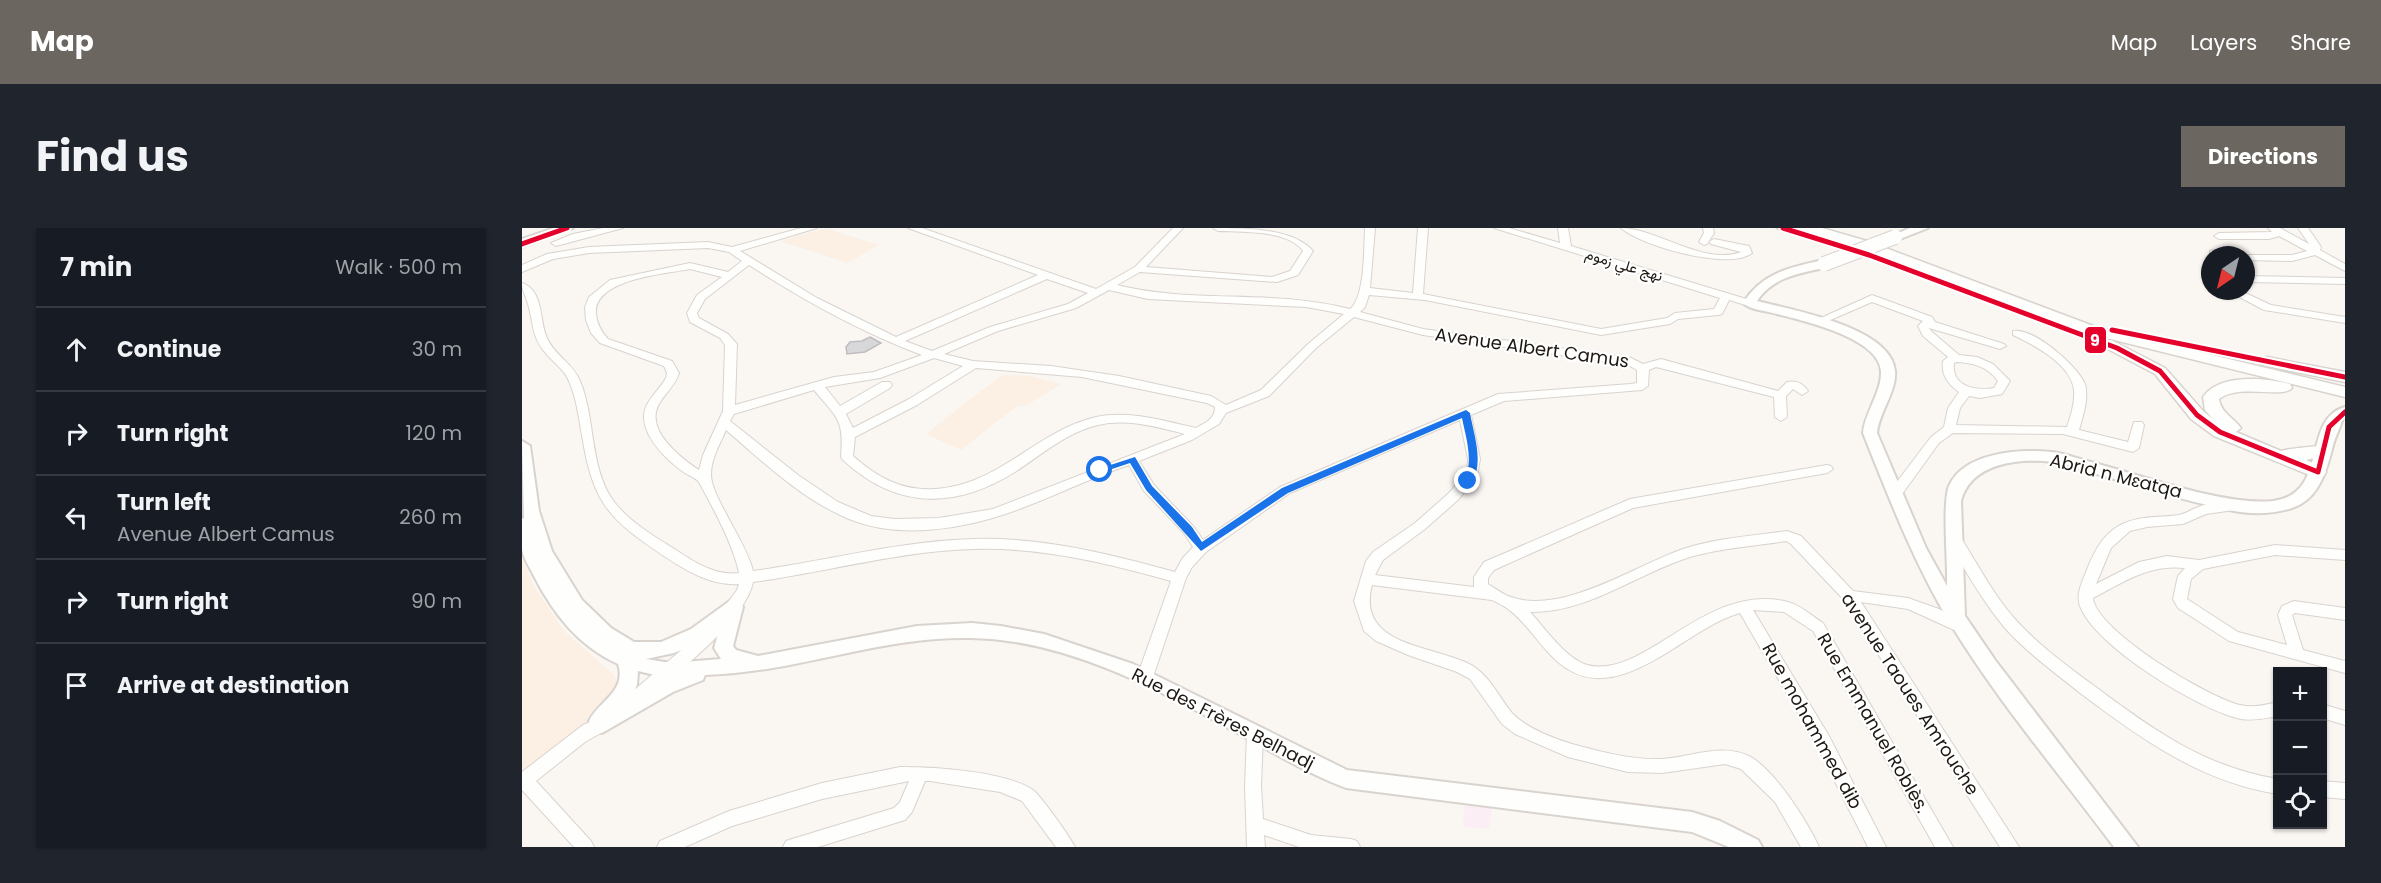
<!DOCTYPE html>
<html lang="en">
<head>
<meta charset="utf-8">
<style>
  :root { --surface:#171b24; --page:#20242c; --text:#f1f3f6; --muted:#9ea1a6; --line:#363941; --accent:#6c6660 }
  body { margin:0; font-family:Poppins,Vazirmatn,sans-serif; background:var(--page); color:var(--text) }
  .controls { position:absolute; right:18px; bottom:18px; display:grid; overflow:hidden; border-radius:0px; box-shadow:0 2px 4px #0004 }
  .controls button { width:54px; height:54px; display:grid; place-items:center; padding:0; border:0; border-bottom:2px solid var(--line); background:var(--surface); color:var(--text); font:30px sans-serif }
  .compass { position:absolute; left:1679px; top:18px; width:54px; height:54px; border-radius:50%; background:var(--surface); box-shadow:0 2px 4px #0004; rotate:215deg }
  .stop { position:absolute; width:18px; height:18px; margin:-14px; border:4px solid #1a73e8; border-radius:50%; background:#fff }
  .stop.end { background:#1a73e8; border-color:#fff; box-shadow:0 2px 6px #0008 }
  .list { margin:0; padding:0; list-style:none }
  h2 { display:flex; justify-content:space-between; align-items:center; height:78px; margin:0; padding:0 24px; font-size:26px }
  h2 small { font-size:20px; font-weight:400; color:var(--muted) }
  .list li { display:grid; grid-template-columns:39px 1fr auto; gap:18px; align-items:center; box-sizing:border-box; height:84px; padding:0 24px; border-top:2px solid var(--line) }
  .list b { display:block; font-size:22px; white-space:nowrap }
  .list p { margin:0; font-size:20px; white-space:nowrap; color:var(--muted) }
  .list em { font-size:20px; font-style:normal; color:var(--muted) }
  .icon { flex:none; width:33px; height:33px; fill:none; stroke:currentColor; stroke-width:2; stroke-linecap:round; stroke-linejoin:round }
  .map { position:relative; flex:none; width:1823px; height:619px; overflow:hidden; border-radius:0px }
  header { display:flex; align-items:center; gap:36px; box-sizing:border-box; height:84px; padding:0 30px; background:var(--accent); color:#fff }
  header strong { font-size:28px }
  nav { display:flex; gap:33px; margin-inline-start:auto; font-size:21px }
  .intro { display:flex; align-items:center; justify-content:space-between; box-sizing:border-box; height:144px; padding:0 36px }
  h1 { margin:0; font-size:42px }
  .button { padding:15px 27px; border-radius:0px; background:var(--accent); color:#fff; font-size:21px; font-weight:700 }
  main { display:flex; gap:36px; padding:0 36px }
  aside { flex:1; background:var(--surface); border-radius:0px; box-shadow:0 2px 4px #0004 }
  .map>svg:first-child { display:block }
</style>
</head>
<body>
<header>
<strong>Map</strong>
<nav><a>Map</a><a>Layers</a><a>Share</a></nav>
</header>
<div class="intro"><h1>Find us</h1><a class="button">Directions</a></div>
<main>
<aside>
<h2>7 min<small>Walk · 500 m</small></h2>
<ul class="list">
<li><svg class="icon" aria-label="ahead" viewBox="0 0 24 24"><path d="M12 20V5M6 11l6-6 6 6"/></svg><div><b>Continue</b></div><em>30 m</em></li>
<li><svg class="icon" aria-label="right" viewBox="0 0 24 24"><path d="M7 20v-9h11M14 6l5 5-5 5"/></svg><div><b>Turn right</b></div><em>120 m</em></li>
<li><svg class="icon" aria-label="left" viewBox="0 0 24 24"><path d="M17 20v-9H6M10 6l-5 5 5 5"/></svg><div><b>Turn left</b><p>Avenue Albert Camus</p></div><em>260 m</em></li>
<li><svg class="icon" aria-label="right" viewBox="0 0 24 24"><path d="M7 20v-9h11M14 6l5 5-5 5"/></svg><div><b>Turn right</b></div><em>90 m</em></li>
<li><svg class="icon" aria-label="arrive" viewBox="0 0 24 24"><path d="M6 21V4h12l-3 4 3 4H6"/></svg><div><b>Arrive at destination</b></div></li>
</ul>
</aside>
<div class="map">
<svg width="1823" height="619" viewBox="0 0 1823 619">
  <rect width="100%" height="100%" fill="#faf6f2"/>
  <path fill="#fcefe3" d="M300 1H306L356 17 326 35 258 13Z
    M480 147 508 148 539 156 502 179 496 177 439 222 404 206Z
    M0 330 11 357 43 404 93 448 97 466 83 481 0 543Z"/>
  <path fill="#fbeef4" d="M943 576 970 580 967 601 941 598Z"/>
  <path fill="#d8d7d9" stroke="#bfbdc0" stroke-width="1.5" d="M348 109 359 115 343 124 325 126 324 119 328 114 340 113Z"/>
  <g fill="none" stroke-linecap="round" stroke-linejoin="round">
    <defs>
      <path id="minor" d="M81 0H101L34 18 29 15 51 6Z
        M279 0H295L218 23 295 70 374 109 516 47 386 0H400L574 61 613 39 651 0H661L624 39 750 49 768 43 781 23C767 2 720 4 696 3L691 0C723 0 771 0 791 23L776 47 755 54 618 44 595 57C671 76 752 61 828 81 843 70 842 19 843 0H853L848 60 891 65 896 0H906L901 66 1079 101 1145 90 1153 85 1192 81 1198 70 972 0H987L1038 15 1036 0H1046L1049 18 1231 73 1232 75 1227 78 1207 72 1200 86 1196 87 1156 91 1148 96 1079 107 903 72 847 67 843 79 838 84 901 101 1109 130 1121 136 1139 131 1256 163 1265 154C1274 152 1281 155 1286 163L1280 167 1271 161 1264 168 1265 189 1259 193 1253 189 1252 169 1134 139 1127 142 1126 158 1120 162 982 173 949 187 958 231 955 248 937 271 903 301 861 332 853 347 952 359V349L962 334 1108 271 1305 237 1309 238 1311 241 1305 245 1111 280 972 342 966 350V356C973 360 979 365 986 368 1038 389 1112 338 1161 321 1194 310 1230 308 1265 303L1279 308 1331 363 1386 370 1417 381 1446 396 1448 400 1446 404 1441 406 1386 381 1339 374 1497 619H1478L1322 372 1269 316 1264 313C1232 318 1199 320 1168 329 1114 346 1066 385 1008 384 1022 399 1044 431 1065 437 1124 452 1183 353 1266 374 1278 377 1290 388 1301 395L1431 619H1413L1291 403 1262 384 1231 382 1307 508 1364 619H1346L1295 518 1218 385C1166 399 1103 475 1047 442 1022 427 1009 398 986 381 981 377 975 375 970 372L850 357C834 417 907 417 945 435 966 444 976 468 990 485 1004 500 1031 510 1050 516 1079 524 1109 532 1140 531 1169 529 1201 514 1229 529 1254 544 1285 593 1297 619H1279L1253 574 1219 541 1203 536 1140 545 1106 544 1046 529 993 506 980 496 948 451 935 444 886 427 854 413 842 403 832 373 844 333 851 324 893 295 927 265 945 244 946 231 938 192 768 265 684 324 670 339 664 350 631 449 628 454 623 455 618 454 615 449 649 353C585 335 519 319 452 321 377 323 305 344 231 354 222 396 148 450 114 479L109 481 104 479 101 474 104 469 190 396 215 362 217 356C191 358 166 344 145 330 91 294 72 279 61 213 57 192 55 170 46 151 41 140 29 133 22 123 10 109 11 93 6 76 4 68 0 63 0 55 22 62 17 93 25 110 32 127 51 135 58 153 74 191 67 242 93 275 109 295 133 309 154 322 173 335 194 348 217 345 212 318 191 280 178 256 176 251 168 248 163 245 147 234 123 212 122 190 121 174 137 163 144 150L145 145 142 138 78 115 69 105 64 92 63 79 67 69 88 52 168 35 206 44 220 33 207 24 186 20 67 25 31 31 0 44V37L25 26 67 19 186 14 210 19ZM227 37C283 73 338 104 400 127L352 144 312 149 213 177 215 116 206 106 177 90 175 85 183 71ZM168 41 200 49 175 67 165 85 168 94 198 110 203 117 201 183 181 227 177 242C159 230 124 203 136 178 142 166 153 158 157 145L150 133 86 111C79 103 75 96 74 86 71 51 143 46 168 41ZM525 51 566 65 546 76 468 99 410 123 383 113ZM587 62 626 71 784 79 822 86 786 116 739 162 704 177 689 168 597 148 529 138 451 133 422 126 476 103 554 80ZM832 89 901 107 1106 137 1115 142V155L1109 156 976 166 758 259 681 312 672 299 632 257 617 233 670 212 697 196 704 185 747 168 794 120ZM412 130 441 138 387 171 331 200 324 186 368 160 370 157 368 154H360L318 178 303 159 358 150ZM454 140 560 149 685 175 693 179C693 191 683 195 674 200 642 193 607 182 574 189 514 203 478 257 413 261 380 263 356 250 331 228L333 209 395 177ZM292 162C316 191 322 191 319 229L321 232C374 281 432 282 493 244 519 227 545 204 576 197 605 190 635 199 663 206L471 281 417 290 373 291 349 288 316 274 276 247 208 193 212 186ZM204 202C241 234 281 272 327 291 378 312 442 301 492 283 531 269 568 250 607 237L622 263 662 305 671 319 660 331 653 344C588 326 520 309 452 311 377 313 304 333 231 343 225 315 188 267 189 246 189 231 198 216 204 202Z
        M1099 0C1134 0 1182 38 1219 24L1189 16 1187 14 1192 11 1227 18 1230 25C1208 43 1119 18 1099 0Z
        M1181 0H1191L1192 5 1185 16 1182 17 1177 14 1182 5Z
        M1746 0H1758L1787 16 1776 0H1786L1799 19 1798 22 1823 36V43L1793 27 1770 33 1724 32V27H1720H1770L1785 23 1757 8 1747 11H1697L1692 8 1697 5 1750 4Z
        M1692 22 1708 25 1709 27H1688V23Z
        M1724 48 1823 50V56L1724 54Z
        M1706 63H1719L1749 77 1823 89V95L1742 82Z
        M1350 67 1410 89 1413 94 1482 116 1484 118 1478 121 1407 100 1410 104 1437 127 1455 129 1471 136 1488 153 1480 166 1458 170 1447 168 1438 180 1434 197 1545 199C1549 187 1553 175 1552 162 1549 136 1512 117 1491 107V103C1511 99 1556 138 1563 156 1567 171 1561 188 1557 202L1606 214 1612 194H1620L1622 197 1617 220 1611 224 1541 206 1431 205 1417 215 1378 269H1368L1367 266 1368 263 1409 209 1422 199 1426 180 1437 164C1426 156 1419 147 1421 133L1426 129 1401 108 1396 98 1401 93 1350 74 1299 96H1291L1290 94ZM1435 134C1452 135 1466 139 1476 153L1472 160C1454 163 1429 159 1432 135Z
        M1714 273 1719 275 1721 278 1719 281 1684 286 1661 296 1625 299 1608 303 1589 320 1574 356 1617 334 1645 328 1677 332 1753 317 1823 322V332L1753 327 1681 341 1669 351 1665 371 1716 404 1765 417 1756 387 1760 378 1772 373 1823 380V392L1773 385 1770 387 1781 422 1823 433V445L1707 413 1656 380 1651 371 1656 348 1663 340C1627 336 1602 354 1571 370 1574 403 1687 470 1718 477 1731 480 1743 477 1756 474V488C1744 490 1732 493 1719 491 1679 483 1572 418 1558 378 1553 366 1562 350 1566 339 1572 324 1581 307 1595 299 1614 287 1636 290 1657 287 1666 285 1673 279 1682 277 1693 274 1703 275 1714 273Z
        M1434 309 1439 310C1456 337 1471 366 1492 390 1515 416 1544 437 1571 457 1630 501 1682 539 1756 551V566C1679 554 1619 511 1558 465 1532 444 1504 424 1482 399 1461 373 1443 343 1427 314Z
        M1800 476 1823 483V497L1800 490Z
        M87 485 93 487 95 492 93 497 63 514 14 553 69 613 72 619H52L0 562V544L61 497Z
        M733 499 739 501 741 506 739 558 741 591 789 607 829 611 835 613 838 619H777L742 607 743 619H725L723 558 725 506 727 501Z
        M378 539C412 539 483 543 511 562 519 568 548 609 553 619H534L500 573 478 564 408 553H403L390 584 383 592 296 619H261L264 613 270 611 372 580 378 574 387 553 300 571 210 598 163 619H135L138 613 207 583 300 555Z
        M1800 553 1823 555V571L1800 569Z"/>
      <path id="major" d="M33 0H51L0 19V11Z
        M1388 0H1406L1373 13 1367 9Z
        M1302 32 1308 36 1306 39C1280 45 1251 48 1235 73 1270 82 1369 99 1373 143 1375 163 1357 184 1355 205L1404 320 1425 358C1426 334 1420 276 1427 258 1442 224 1498 221 1529 224 1542 225 1556 231 1569 234 1618 247 1702 278 1751 273 1808 266 1779 191 1823 179 1823 192 1813 207 1810 221 1805 241 1798 265 1779 276 1761 286 1732 287 1712 283 1666 274 1620 259 1575 246 1560 242 1545 236 1531 234 1496 230 1449 235 1439 273L1443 388 1473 432 1616 619H1592C1537 545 1476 474 1428 395 1392 335 1367 270 1341 205 1343 184 1360 164 1359 143 1357 110 1282 93 1255 86 1245 83 1228 82 1221 75 1240 45 1268 39 1302 32Z
        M0 213 8 218 17 283 30 323 60 372 89 400 112 414H139L169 401 209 372 218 374 221 379 211 418 214 422 236 428 395 398 450 395 479 398 522 406 611 436 825 542 1170 584 1198 593 1236 612 1240 619H1207L1170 604 824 560C787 546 753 526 719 507 637 462 544 411 448 410 358 408 273 445 183 447L181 452 151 464 80 505 73 503 67 493C77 473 105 463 96 436 56 418 31 385 12 348 8 340 2 331 0 322 0 313 0 300 0 290L2 291ZM198 399 192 420 199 431 149 435 124 431 152 425 170 418ZM116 443 145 450 109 470 115 457Z"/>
      <path id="highway" d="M1255 0H1300L1345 13 1574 99 1823 159V169L1564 105 1335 19 1304 10 1298 14Z
        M1589 112 1643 140 1681 183 1691 191 1683 182 1681 169C1698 145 1743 150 1768 156L1770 160C1761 171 1717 155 1697 171 1699 185 1711 189 1719 200L1714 204 1759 223C1762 221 1804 217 1808 218L1810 222 1808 226 1784 232 1802 240 1804 244 1802 248H1790L1692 208 1669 191 1633 146 1584 120 1582 117 1584 114Z
        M1745 129 1823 144V154L1740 137 1737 134 1740 131Z"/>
    </defs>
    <use href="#minor" stroke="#d9d3ce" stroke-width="2"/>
    <use href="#major" stroke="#d9d3ce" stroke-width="4"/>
    <use href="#highway" stroke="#d9d3ce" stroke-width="3"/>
    <use href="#minor" fill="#fefefd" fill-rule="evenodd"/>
    <use href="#major" fill="#fefefd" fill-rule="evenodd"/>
    <use href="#highway" fill="#fefefd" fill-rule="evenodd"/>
    <defs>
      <path id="major-bridge" d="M1302 36 1373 9"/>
    </defs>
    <use href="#major-bridge" stroke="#d9d3ce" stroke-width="16" stroke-linecap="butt"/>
    <use href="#major-bridge" stroke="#fefefd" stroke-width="14"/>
    <defs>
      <path id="bus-1" d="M1261 0 1347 27 1595 120 1638 143 1675 187 1698 204 1796 244 1807 199 1823 184
        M0 16 45 0
        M1590 102 1823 149"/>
    </defs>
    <use href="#bus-1" stroke="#fff" stroke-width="9"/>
    <use href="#bus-1" stroke="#e4002b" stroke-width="5"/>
  </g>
  <path fill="#1a73e8" d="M944 182 948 185C952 208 962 233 950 255L942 253C952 233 944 210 940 190L766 265 679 323 624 262 608 235 578 245 573 242 613 229 630 258 670 299 680 314 760 260Z"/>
  <g text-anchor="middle" stroke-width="4.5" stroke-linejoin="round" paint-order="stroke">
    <g font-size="15" fill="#1f1812" stroke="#fff">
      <text transform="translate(1102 37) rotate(17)" y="5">نهج علي زموم</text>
    </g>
    <g font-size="18" fill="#1f1812" stroke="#fff">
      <text transform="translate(1010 120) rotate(8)" y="6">Avenue Albert Camus</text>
      <text transform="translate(1594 248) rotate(14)" y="6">Abrid n Mɛatqa</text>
      <text transform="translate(1388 466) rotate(57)" y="6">avenue Taoues Amrouche</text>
      <text transform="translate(701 491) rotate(27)" y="6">Rue des Frères Belhadj</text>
      <text transform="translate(1351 495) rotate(60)" y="6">Rue Emmanuel Roblès.</text>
      <text transform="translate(1290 498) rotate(61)" y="6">Rue mohammed dib</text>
    </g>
  </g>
  <rect stroke="#fff" stroke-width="2" x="1562" y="98" width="23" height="28" rx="6" fill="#e4002b"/>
  <g font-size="16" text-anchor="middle" font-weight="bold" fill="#fff">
    <text x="1573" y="118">9</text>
  </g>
</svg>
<div class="controls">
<button>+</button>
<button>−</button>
<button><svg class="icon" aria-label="locate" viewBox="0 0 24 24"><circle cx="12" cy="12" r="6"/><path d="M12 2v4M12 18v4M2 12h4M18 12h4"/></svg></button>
</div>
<svg class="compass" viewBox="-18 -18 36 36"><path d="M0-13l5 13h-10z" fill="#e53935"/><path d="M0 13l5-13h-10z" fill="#9ea1a6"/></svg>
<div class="stop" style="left:578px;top:242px"></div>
<div class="stop end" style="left:946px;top:253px"></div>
</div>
</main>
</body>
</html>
